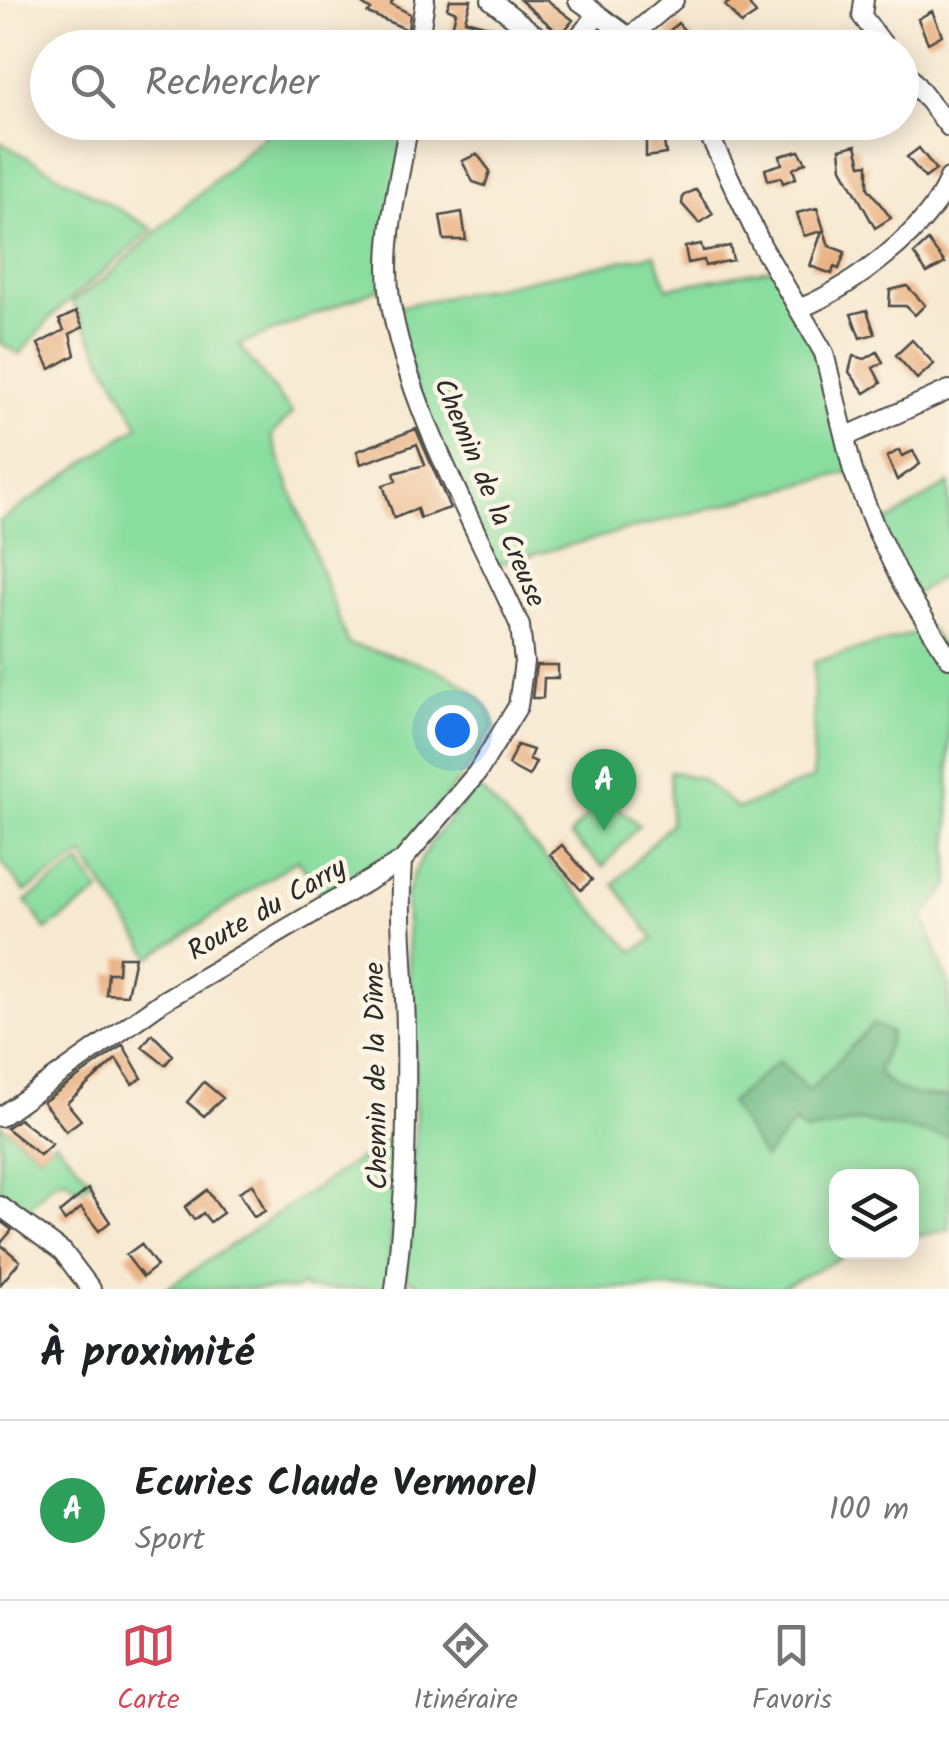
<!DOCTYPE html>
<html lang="fr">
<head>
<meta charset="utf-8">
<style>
  :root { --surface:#fff; --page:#f6f6f6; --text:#202124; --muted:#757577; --line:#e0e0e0; --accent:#d1495b }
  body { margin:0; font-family:Kalam,sans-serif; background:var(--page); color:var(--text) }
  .controls { position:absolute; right:30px; bottom:30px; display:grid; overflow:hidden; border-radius:20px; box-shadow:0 5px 25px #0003 }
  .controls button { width:90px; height:90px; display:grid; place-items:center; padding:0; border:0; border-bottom:2px solid var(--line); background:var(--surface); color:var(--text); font:50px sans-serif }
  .you { position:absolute; left:452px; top:730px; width:35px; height:35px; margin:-25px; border:8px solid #fff; border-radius:50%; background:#1a73e8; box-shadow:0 0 0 15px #1a73e833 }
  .badge { display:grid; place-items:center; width:65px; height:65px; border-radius:50%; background:var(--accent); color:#fff; font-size:32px; font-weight:700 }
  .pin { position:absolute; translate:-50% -82px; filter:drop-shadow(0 2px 5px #0008) }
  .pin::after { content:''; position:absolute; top:52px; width:35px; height:30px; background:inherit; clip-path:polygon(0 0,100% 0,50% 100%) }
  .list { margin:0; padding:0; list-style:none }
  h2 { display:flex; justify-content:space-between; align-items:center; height:130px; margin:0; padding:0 40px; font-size:42px }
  h2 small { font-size:32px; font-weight:400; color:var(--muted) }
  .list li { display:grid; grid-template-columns:65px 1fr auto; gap:30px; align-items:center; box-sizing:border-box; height:180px; padding:0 40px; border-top:2px solid var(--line) }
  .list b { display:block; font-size:38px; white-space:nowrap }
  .list p { margin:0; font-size:32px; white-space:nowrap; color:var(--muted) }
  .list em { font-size:32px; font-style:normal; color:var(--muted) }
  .icon { flex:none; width:55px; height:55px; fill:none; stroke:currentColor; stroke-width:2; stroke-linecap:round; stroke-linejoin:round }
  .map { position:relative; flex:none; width:949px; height:1289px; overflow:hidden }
  .search { position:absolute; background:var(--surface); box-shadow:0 5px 25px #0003; left:30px; right:30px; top:30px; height:110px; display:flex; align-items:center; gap:25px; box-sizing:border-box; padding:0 35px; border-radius:55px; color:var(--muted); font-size:38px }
  .sheet { height:310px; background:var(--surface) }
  nav { display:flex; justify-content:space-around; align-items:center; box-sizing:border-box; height:140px; border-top:2px solid var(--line); background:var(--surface); font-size:28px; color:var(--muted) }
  nav a { display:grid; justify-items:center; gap:5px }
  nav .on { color:var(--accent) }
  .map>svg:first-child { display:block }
</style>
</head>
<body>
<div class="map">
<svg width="949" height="1289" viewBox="0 0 949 1289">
  <rect width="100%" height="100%" fill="#fcf5e5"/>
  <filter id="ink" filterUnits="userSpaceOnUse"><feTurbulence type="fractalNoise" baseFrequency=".01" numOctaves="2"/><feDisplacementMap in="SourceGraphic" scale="20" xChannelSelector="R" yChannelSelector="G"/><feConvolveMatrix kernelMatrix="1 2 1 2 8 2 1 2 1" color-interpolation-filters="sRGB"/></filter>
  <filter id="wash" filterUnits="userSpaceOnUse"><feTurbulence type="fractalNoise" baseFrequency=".0048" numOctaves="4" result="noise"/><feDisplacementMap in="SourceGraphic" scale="40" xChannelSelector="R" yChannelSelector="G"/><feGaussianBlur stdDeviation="2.25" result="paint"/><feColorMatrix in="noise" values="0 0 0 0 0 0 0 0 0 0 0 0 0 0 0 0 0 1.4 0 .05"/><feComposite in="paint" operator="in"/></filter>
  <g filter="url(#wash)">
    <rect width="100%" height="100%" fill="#f7e9d2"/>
    <path fill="#89dd9f" stroke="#5a8465" stroke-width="2.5" d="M278 123H409L390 284 239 345 292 413 271 436 348 644C396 657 480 670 495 725L465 773 407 845 323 898 298 859 151 957 83 855 25 892 0 860V521L139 426 72 302 105 278Z
      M0 142 153 229 55 313 20 354 0 343Z
      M655 254 667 288 776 268 801 308 853 471 494 565 418 399 390 297 402 306Z
      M949 483V571L911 598 873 521 890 520Z
      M930 629 949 658V886L923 916 949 985V1230L912 1237V1176H836V1252H853L778 1289 424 1287 405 1277 416 1121 406 897C417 852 448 821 477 786L633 951 654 939 614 884 671 823 670 771 701 779 738 809 813 778 814 662Z
      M604 795 639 825 603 867 570 836Z
      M80 863 100 892 46 930 26 901Z
      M0 1124 39 1155 55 1141 92 1181 79 1190 64 1179 51 1184 23 1215 0 1201Z
      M400 1131 388 1289H306L303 1285 297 1289H166Z"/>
    <path fill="#6ebc86" stroke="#4c7458" stroke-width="2.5" d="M873 1024 891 1033 878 1072C897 1097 920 1096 949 1097V1137L862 1121 806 1132 794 1123 764 1158 729 1103 779 1061 809 1091Z"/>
    <g id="blocks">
      <path fill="#eab183" d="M356 0H393L391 4 410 14 408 30 368 13 371 10Z
        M450 0H471L465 20 500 29 494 48H447L456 12 447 8Z
        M520 0H547L573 20 561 35Z
        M733 0H746L756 14 741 24 725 5Z
        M932 11 942 35 928 43 918 19Z
        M678 23 693 40 686 48H679L666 34Z
        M662 129 666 154 646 157V131Z
        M856 145 861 165 868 164V188L891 218 875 228 842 168 840 149Z
        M919 148 936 170 925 178 907 157Z
        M799 151 806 162 793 169 796 178 783 183 781 177 768 180 765 169 782 164 780 156Z
        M477 154 490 171 485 186 473 182 462 161Z
        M696 189 713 214 699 223 682 204 683 196Z
        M817 208 829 246 845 252 839 269 834 267 832 274 810 266 822 231 804 236 797 213Z
        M462 212 466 240H444L440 216Z
        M928 241 945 263 927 273 914 254Z
        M701 244 703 251 730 246 733 260 705 266 704 260 688 263 685 247Z
        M907 286 925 305 915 315 906 306H889L890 290Z
        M867 310 875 334 860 338 851 314Z
        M76 312 83 327 70 334 75 355 50 369 38 344 64 330 59 320Z
        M912 340 934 364 917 379 896 355Z
        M877 352 883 362 873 368 881 383 865 393 849 372 853 356 865 359Z
        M416 429 450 508 420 518 417 509 394 518 383 485 396 481 394 473 425 465 417 444 361 464 357 451Z
        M899 450 902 456 913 451 920 464 897 480 887 457Z
        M536 665H558V678H544L543 698H532Z
        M517 745 533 750 529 759 536 762 529 776 508 765Z
        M562 845 592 880 581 890 550 855Z
        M119 957H135L127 995 106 994 108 973H118Z
        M152 1034 173 1055 165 1065 142 1047Z
        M123 1045 142 1078 132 1084 116 1059 67 1103 81 1120 66 1131 43 1102Z
        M204 1082 223 1098 204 1116 187 1102Z
        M19 1119 52 1144 40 1155 6 1128Z
        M253 1184 265 1211 254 1217 239 1192Z
        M88 1189 110 1222 99 1231 81 1208 65 1221 59 1213Z
        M207 1190 223 1213 210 1222 203 1213 194 1220 185 1207Z
        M0 1221 12 1230 0 1244 20 1261 0 1285Z
        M141 1244 157 1266 143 1277 126 1255Z"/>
    </g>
  </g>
  <g filter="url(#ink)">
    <use href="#blocks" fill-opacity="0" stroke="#4a4844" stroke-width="2.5"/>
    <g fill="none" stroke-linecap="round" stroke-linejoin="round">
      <defs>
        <path id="minor" d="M491 0 552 48
          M578 0 644 48
          M864 0 862 16 886 48
          M630 37 674 0
          M418 48 425 0
          M563 48 573 43 597 16
          M902 67 949 127
          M703 122 762 246 824 353 853 471 875 527 903 585 949 658
          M801 308C851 287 930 230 949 178
          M845 437 949 390
          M0 1117 163 1001 402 861 477 773 518 706 524 662 520 626C476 527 406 404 390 298 382 241 400 178 409 122
          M0 1206 63 1252 91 1289
          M395 1289C406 1202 407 1117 406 1029 405 973 398 918 402 861"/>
      </defs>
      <use href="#minor" stroke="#4a4844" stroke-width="22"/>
      <use href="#minor" stroke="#fff" stroke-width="18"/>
    </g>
  </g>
  <g text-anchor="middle" stroke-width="9" stroke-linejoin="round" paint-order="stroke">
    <g font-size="28" fill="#2b2b2b" stroke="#fcf5e5">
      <text transform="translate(491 492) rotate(67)" y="10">Chemin de la Creuse</text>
      <text transform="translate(266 908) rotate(-30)" y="10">Route du Carry</text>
      <text transform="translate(375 1076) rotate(-91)" y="10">Chemin de la Dîme</text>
    </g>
  </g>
</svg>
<div class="controls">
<button><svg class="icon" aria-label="layers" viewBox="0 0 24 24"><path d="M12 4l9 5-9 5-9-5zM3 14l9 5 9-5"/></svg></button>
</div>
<div class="you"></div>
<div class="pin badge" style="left:604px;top:831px;background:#2e9e5b">A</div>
<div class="search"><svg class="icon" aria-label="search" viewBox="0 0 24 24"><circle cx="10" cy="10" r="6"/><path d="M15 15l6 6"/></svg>Rechercher</div>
</div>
<section class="sheet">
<h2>À proximité<small></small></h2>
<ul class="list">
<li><span class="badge" style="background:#2e9e5b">A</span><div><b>Ecuries Claude Vermorel</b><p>Sport</p></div><em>100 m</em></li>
</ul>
</section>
<nav>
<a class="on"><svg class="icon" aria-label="map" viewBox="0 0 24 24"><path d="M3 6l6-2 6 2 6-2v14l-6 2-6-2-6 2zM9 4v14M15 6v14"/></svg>Carte</a>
<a><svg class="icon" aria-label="directions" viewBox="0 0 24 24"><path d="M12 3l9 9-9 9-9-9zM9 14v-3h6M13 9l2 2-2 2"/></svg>Itinéraire</a>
<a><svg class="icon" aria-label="saved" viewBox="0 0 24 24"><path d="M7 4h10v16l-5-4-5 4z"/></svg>Favoris</a>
</nav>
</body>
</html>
